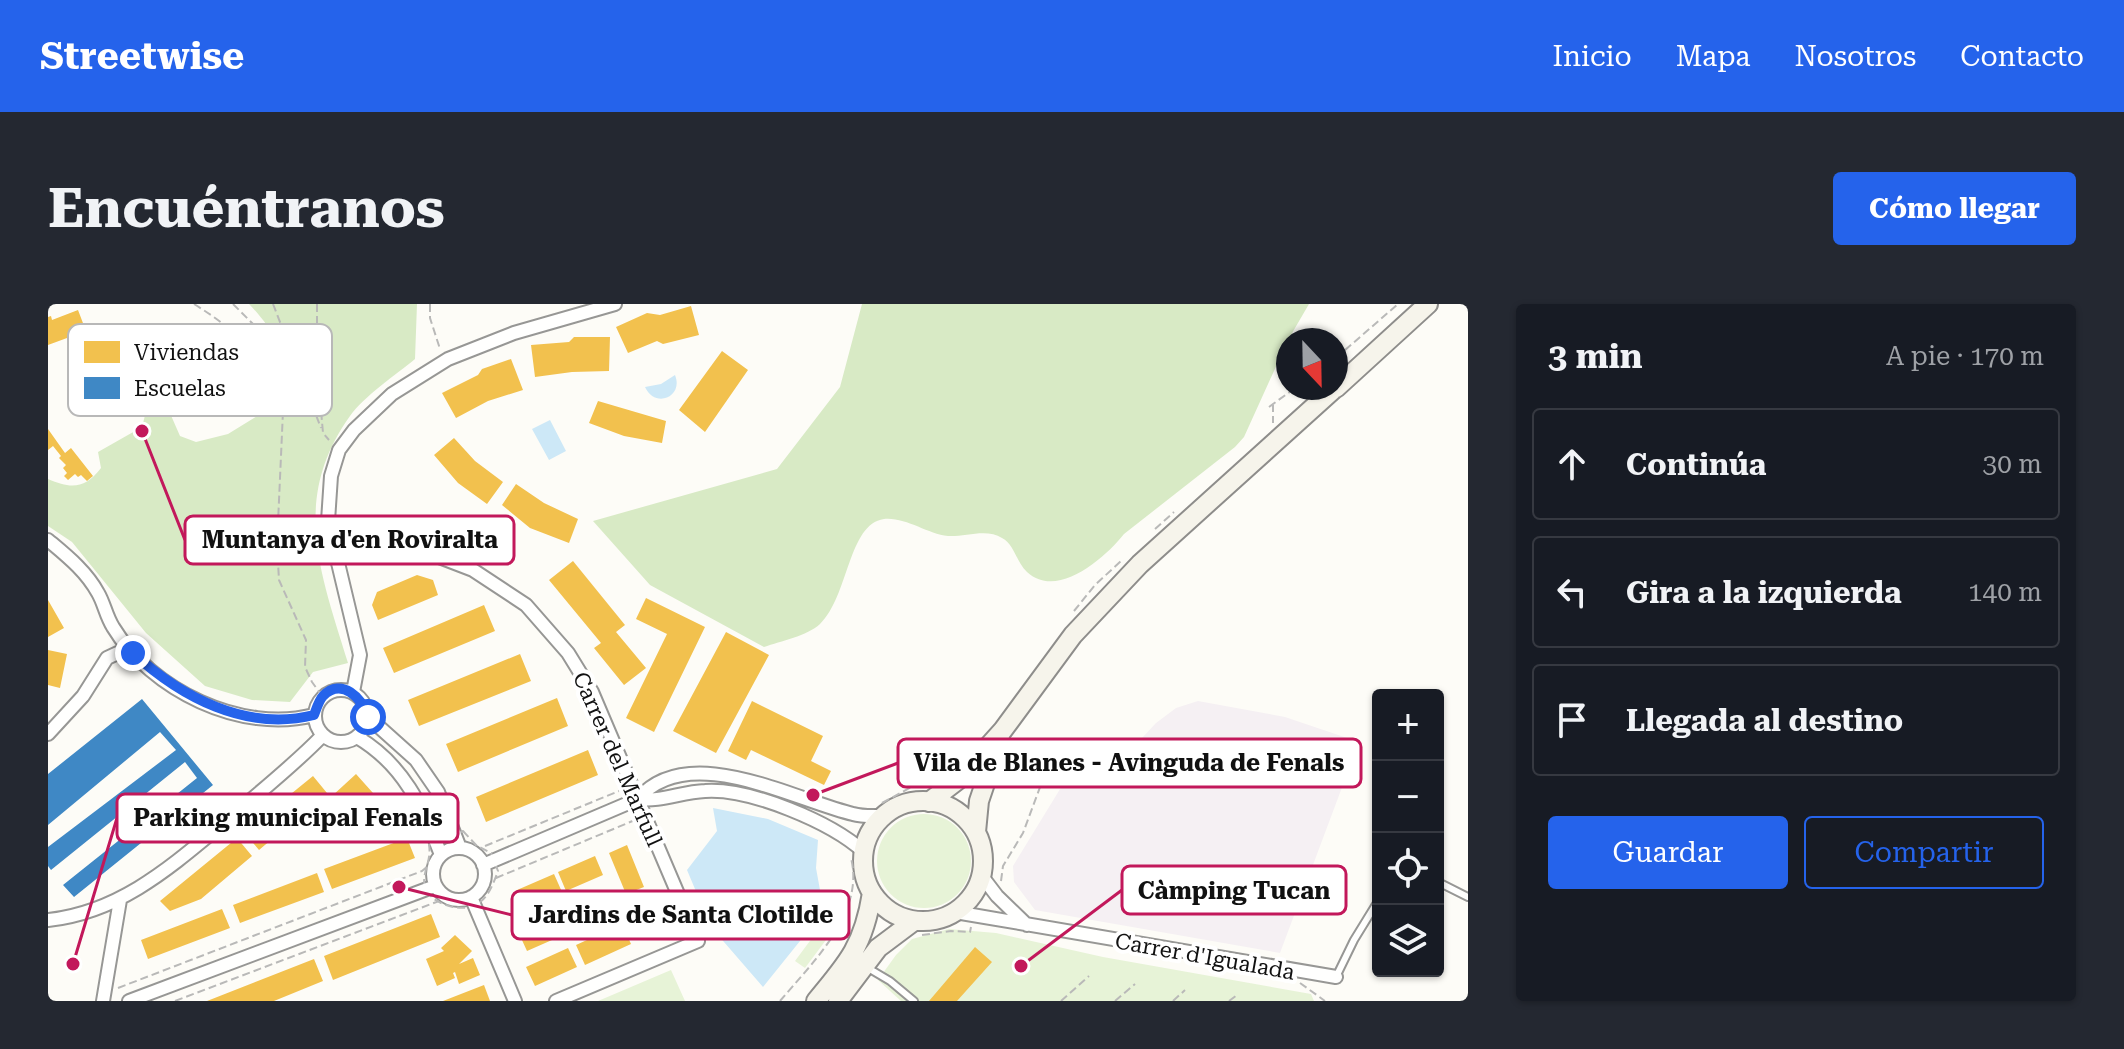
<!DOCTYPE html>
<html lang="es">
<head>
<meta charset="utf-8">
<style>
  :root { --surface:#171b24; --page:#242831; --text:#f1f3f6; --muted:#9ea1a6; --line:#363941; --accent:#2563eb }
  body { margin:0; font-family:"Roboto Serif",serif; background:var(--page); color:var(--text) }
  .controls { position:absolute; right:24px; bottom:24px; display:grid; overflow:hidden; border-radius:8px; box-shadow:0 2px 6px #0004 }
  .controls button { width:72px; height:72px; display:grid; place-items:center; padding:0; border:0; border-bottom:2px solid var(--line); background:var(--surface); color:var(--text); font:40px sans-serif }
  .compass { position:absolute; left:1228px; top:24px; width:72px; height:72px; border-radius:50%; background:var(--surface); box-shadow:0 2px 6px #0004; rotate:158deg }
  .stop { position:absolute; width:24px; height:24px; margin:-18px; border:6px solid #2563eb; border-radius:50%; background:#fff }
  .stop.end { background:#2563eb; border-color:#fff; box-shadow:0 2px 8px #0008 }
  .list { margin:0; padding:0; list-style:none }
  h2 { display:flex; justify-content:space-between; align-items:center; height:104px; margin:0; padding:0 32px; font-size:34px }
  h2 small { font-size:26px; font-weight:400; color:var(--muted) }
  .list li { display:grid; grid-template-columns:52px 1fr auto; gap:24px; align-items:center; box-sizing:border-box; height:112px; margin:0 16px 16px; padding:0 16px; border:2px solid var(--line); border-radius:8px }
  .list b { display:block; font-size:30px; white-space:nowrap }
  .list em { font-size:26px; font-style:normal; color:var(--muted) }
  .actions { display:flex; gap:16px; padding:24px 32px }
  .actions a { flex:1; padding:18px 0; border:2px solid var(--accent); border-radius:8px; text-align:center; font-size:28px; color:var(--accent) }
  .actions .main { background:var(--accent); color:#fff }
  .icon { flex:none; width:44px; height:44px; fill:none; stroke:currentColor; stroke-width:2; stroke-linecap:round; stroke-linejoin:round }
  .map { position:relative; flex:none; width:1420px; height:697px; overflow:hidden; border-radius:8px }
  header { display:flex; align-items:center; gap:48px; box-sizing:border-box; height:112px; padding:0 40px; background:var(--accent); color:#fff }
  header strong { font-size:38px }
  nav { display:flex; gap:44px; margin-inline-start:auto; font-size:28px }
  .intro { display:flex; align-items:center; justify-content:space-between; box-sizing:border-box; height:192px; padding:0 48px }
  h1 { margin:0; font-size:56px }
  .button { padding:20px 36px; border-radius:8px; background:var(--accent); color:#fff; font-size:28px; font-weight:700 }
  main { display:flex; gap:48px; padding:0 48px }
  aside { flex:1; background:var(--surface); border-radius:8px; box-shadow:0 2px 6px #0004 }
  .map>svg:first-child { display:block }
</style>
</head>
<body>
<header>
<strong>Streetwise</strong>
<nav><a>Inicio</a><a>Mapa</a><a>Nosotros</a><a>Contacto</a></nav>
</header>
<div class="intro"><h1>Encuéntranos</h1><a class="button">Cómo llegar</a></div>
<main>
<div class="map">
<svg width="1420" height="697" viewBox="0 0 1420 697">
  <rect width="100%" height="100%" fill="#fdfcf7"/>
  <path fill="#f5f0f3" d="M1150 397 1237 413 1311 438 1232 649 987 606 966 578 965 562 1039 441 1081 448 1108 419 1128 404Z"/>
  <path fill="#e7f3d7" d="M829 557a47 47 0 1 1 94 0a47 47 0 1 1-94 0Z
    M789 586 800 591 786 624 775 618Z
    M901 625 948 629 1055 653 1263 690 1266 697H853L830 676 848 651 864 635Z
    M770 626 781 632 757 664 747 657Z
    M623 666 637 697H550Z"/>
  <path fill="#d8eac5" d="M201 0H369L367 55C349 70 315 93 302 112 242 196 273 270 300 359L265 368 242 398 204 396 157 382 98 329 24 238 0 222V175C23 185 37 185 53 164L50 148 94 123 102 92 118 100 132 132 148 138 180 130 235 96C247 60 226 26 201 0Z
    M814 0H1261L1240 36 1196 133 1187 143 1076 230C1057 254 1009 296 979 268 968 258 967 241 954 234 939 224 917 233 900 232 879 230 858 213 836 215 800 220 801 292 772 320 759 332 733 337 716 343L602 281 545 217 729 165 792 83Z"/>
  <path fill="#cde8f7" d="M627 71C636 93 607 105 597 83L613 80Z
    M502 116 518 147 501 156 484 125Z
    M665 504 720 515 770 536 768 564 774 597 752 637 715 683 663 623 639 566 669 527Z"/>
  <path fill="#f2c14e" d="M643 2 651 31 615 40 609 37 580 49 568 23 599 9 612 11Z
    M30 6 38 27 0 41V13L3 12 4 16Z
    M526 33H562L561 67 524 68 487 73 483 41 521 38Z
    M674 47 700 66 657 128 631 106Z
    M463 55 475 86 440 97 408 114 394 89 430 71 434 65Z
    M550 97 618 117 614 139 576 132 541 119Z
    M0 125 17 149 23 144 45 172 39 177 33 171 30 173 27 170 20 176 16 172 19 169 15 164 18 161 11 154 13 152 5 142 0 146Z
    M406 134 427 157 455 178 439 200 410 179 386 151Z
    M468 180 496 199 530 215 521 239 482 224 454 201Z
    M525 257 577 321 568 328 598 364 576 381 546 344 553 339 501 276Z
    M369 271 385 276 390 291 330 316 324 301 329 288Z
    M598 294 657 323 606 428 578 414 619 330 588 315Z
    M0 296 16 324 0 333Z
    M436 301 447 327 346 369 335 344Z
    M678 328 721 351 668 449 625 427Z
    M0 346 19 350 12 384 0 381Z
    M472 350 483 377 371 422 360 396Z
    M509 394 520 422 410 468 398 440Z
    M704 397 775 432 763 457 783 467 776 481 703 446 698 456 680 447Z
    M540 446 550 471 438 518 428 493Z
    M308 470 325 489 300 510 284 492Z
    M265 472 279 489 211 546 196 528Z
    M189 534 204 552 153 595 122 607 112 597Z
    M359 534 367 554 284 585 276 565Z
    M579 541 596 583 578 590 561 549Z
    M547 552 555 571 518 587 510 568Z
    M269 569 276 588 192 619 185 601Z
    M506 570 514 588 477 604 469 586Z
    M174 605 182 624 100 655 93 636Z
    M383 610 392 633 285 676 276 652Z
    M493 612 504 636 479 647 468 623Z
    M574 620 583 640 537 661 528 641Z
    M407 631 424 647 411 660 425 654 432 671 411 680 407 668 405 669 407 674 389 682 378 655 396 647 393 644Z
    M927 643 944 658 909 697H881Z
    M520 644 529 663 487 682 478 663Z
    M266 655 275 677 226 697H159Z
    M436 681 442 697H395Z"/>
  <path fill="#3f88c5" d="M94 395 165 481 26 593 15 581 149 474 137 458 3 566 0 562V543L128 446 112 428 0 521V470Z"/>
  <g fill="none" stroke-linecap="round" stroke-linejoin="round">
    <defs>
      <path id="lane" d="M1390 578 1420 593
        M820 664 842 677 866 697
        M1288 673 1306 636 1330 597"/>
      <path id="street" d="M0 236C19 252 38 267 50 289 56 299 58 312 65 323 103 386 193 430 266 411
        M284 237 310 234 365 243 425 266 478 301 520 349 544 388 650 637 508 697
        M267 412a26 26 0 1 1 52 0a26 26 0 1 1-52 0Z
        M305 388 312 351 280 217 283 172 291 146 306 126 344 90 400 55 466 29 567 0
        M320 413 368 456 390 488 412 544
        M0 430 35 392 59 354 74 347 85 349
        M309 433C355 460 375 503 393 551
        M590 495C613 498 633 488 657 487 702 484 783 518 816 548
        M385 570a26 26 0 1 1 52 0a26 26 0 1 1-52 0Z
        M435 561 590 495C640 436 746 496 805 510 815 513 825 512 836 512
        M933 571 949 592 979 621
        M423 593 467 697
        M907 608 1288 673
        M0 616C75 608 127 559 183 513 214 486 246 461 274 432
        M55 697 72 596
        M81 697 387 582"/>
      <path id="secondary" d="M1288 84 1380 0
        M815 557a60 60 0 1 1 120 0a60 60 0 1 1-120 0Z
        M881 498 911 475 955 426 1025 331 1092 260 1287 84
        M928 528 931 497 952 435
        M768 697C801 658 816 640 824 589
        M790 697 830 644 866 617"/>
    </defs>
    <use href="#lane" stroke="#979795" stroke-width="10"/>
    <use href="#street" stroke="#979795" stroke-width="16"/>
    <use href="#secondary" stroke="#8e8d8b" stroke-width="22"/>
    <path stroke="#b9b9b8" stroke-width="2" stroke-dasharray="8 4" stroke-linecap="butt" d="M146 0C188 26 224 57 235 107L229 241 231 276 258 336 257 363 264 378 274 392
      M185 0 209 24 229 83
      M225 0 273 124
      M269 0V61L275 129 281 136
      M382 0V14L392 45
      M1288 54 1350 0
      M1225 100V119
      M1221 103 1247 84
      M1107 225 1126 208
      M1026 307 1047 281 1073 257
      M834 499 867 481 885 463 909 454
      M415 527 428 541 443 549 450 567C446 578 441 592 431 599 415 610 383 601 377 583 373 570 384 557 381 541Z
      M437 542 571 487
      M448 574 587 516
      M953 577 955 562 975 529 998 467 992 461 959 455
      M874 631 903 627 922 628 923 623
      M1252 679 1277 697
      M70 684 374 567 381 561
      M127 697 391 597
      M732 697C764 659 817 609 803 554
      M1013 697 1041 672
      M1067 697 1087 680
      M1125 697 1137 686
      M1181 697 1189 691"/>
    <use href="#lane" stroke="#fffffe" stroke-width="6"/>
    <use href="#street" stroke="#fffffe" stroke-width="12"/>
    <use href="#secondary" stroke="#f6f4eb" stroke-width="18"/>
  </g>
  <g fill="none" stroke-linecap="round" stroke-linejoin="round">
    <path stroke="#2563eb" stroke-width="10" d="M85 349C133 393 198 428 266 411 268 406 271 396 275 392 294 373 314 394 320 413"/>
  </g>
  <g text-anchor="middle" stroke-width="8" stroke-linejoin="round" paint-order="stroke">
    <g font-size="22" fill="#111" stroke="#fff">
      <text transform="translate(570 455) rotate(66)" y="8">Carrer del Marfull</text>
      <text transform="translate(1157 652) rotate(10)" y="8">Carrer d'Igualada</text>
    </g>
  </g>
  <rect x="20" y="20" width="264" height="92" rx="12" fill="#fff" stroke="#b8b8b8" stroke-width="2"/>
  <rect x="36" y="37" width="36" height="22" fill="#f2c14e"/>
  <rect x="36" y="73" width="36" height="22" fill="#3f88c5"/>
  <g font-size="22" fill="#111">
    <text x="86" y="56">Viviendas</text>
    <text x="86" y="92">Escuelas</text>
  </g>
  <path fill="none" stroke="#c2185b" stroke-width="3" d="M94 127L137 236M765 491L850 459M25 660L69 514M973 662L1074 586M351 583L464 611"/>
  <g fill="#c2185b" stroke="#fff" stroke-width="3">
    <circle cx="94" cy="127" r="8"/>
    <circle cx="765" cy="491" r="8"/>
    <circle cx="25" cy="660" r="8"/>
    <circle cx="973" cy="662" r="8"/>
    <circle cx="351" cy="583" r="8"/>
  </g>
  <g fill="#fff" stroke="#c2185b" stroke-width="3">
    <rect x="137" y="212" width="329" height="48" rx="8"/>
    <rect x="850" y="435" width="463" height="48" rx="8"/>
    <rect x="69" y="490" width="341" height="48" rx="8"/>
    <rect x="1074" y="562" width="224" height="48" rx="8"/>
    <rect x="464" y="587" width="337" height="48" rx="8"/>
  </g>
  <g font-size="24" text-anchor="middle" font-weight="bold" fill="#111">
    <text x="302" y="244">Muntanya d'en Roviralta</text>
    <text x="1081" y="467">Vila de Blanes - Avinguda de Fenals</text>
    <text x="240" y="522">Parking municipal Fenals</text>
    <text x="1186" y="595">Càmping Tucan</text>
    <text x="633" y="619">Jardins de Santa Clotilde</text>
  </g>
</svg>
<div class="controls">
<button>+</button>
<button>−</button>
<button><svg class="icon" aria-label="locate" viewBox="0 0 24 24"><circle cx="12" cy="12" r="6"/><path d="M12 2v4M12 18v4M2 12h4M18 12h4"/></svg></button>
<button><svg class="icon" aria-label="layers" viewBox="0 0 24 24"><path d="M12 4l9 5-9 5-9-5zM3 14l9 5 9-5"/></svg></button>
</div>
<svg class="compass" viewBox="-18 -18 36 36"><path d="M0-13l5 13h-10z" fill="#e53935"/><path d="M0 13l5-13h-10z" fill="#9ea1a6"/></svg>
<div class="stop" style="left:320px;top:413px"></div>
<div class="stop end" style="left:85px;top:349px"></div>
</div>
<aside>
<h2>3 min<small>A pie · 170 m</small></h2>
<ul class="list">
<li><svg class="icon" aria-label="ahead" viewBox="0 0 24 24"><path d="M12 20V5M6 11l6-6 6 6"/></svg><div><b>Continúa</b></div><em>30 m</em></li>
<li><svg class="icon" aria-label="left" viewBox="0 0 24 24"><path d="M17 20v-9H6M10 6l-5 5 5 5"/></svg><div><b>Gira a la izquierda</b></div><em>140 m</em></li>
<li><svg class="icon" aria-label="arrive" viewBox="0 0 24 24"><path d="M6 21V4h12l-3 4 3 4H6"/></svg><div><b>Llegada al destino</b></div></li>
</ul>
<div class="actions"><a class="main">Guardar</a><a>Compartir</a></div>
</aside>
</main>
</body>
</html>
